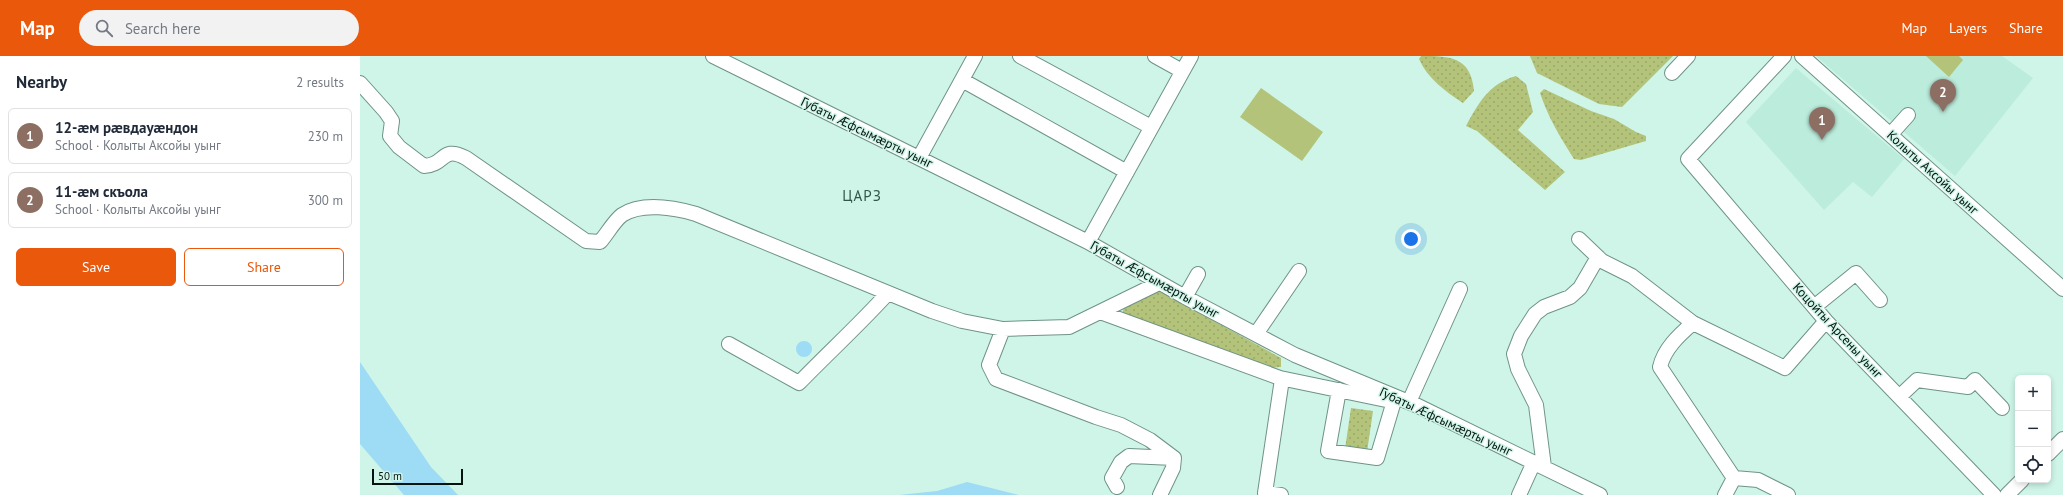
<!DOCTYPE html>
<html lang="en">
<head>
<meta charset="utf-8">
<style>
  :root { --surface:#fff; --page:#f2f2f3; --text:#1f2937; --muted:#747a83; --line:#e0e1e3; --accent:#ea580c }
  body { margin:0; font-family:"PT Sans",sans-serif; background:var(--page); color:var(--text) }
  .controls { position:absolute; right:12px; bottom:12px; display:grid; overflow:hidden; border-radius:6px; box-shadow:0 2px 6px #0003 }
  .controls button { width:36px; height:36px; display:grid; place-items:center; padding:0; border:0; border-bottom:1px solid var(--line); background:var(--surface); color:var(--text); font:20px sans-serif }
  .scale { position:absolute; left:12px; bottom:10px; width:91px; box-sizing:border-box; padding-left:4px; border:2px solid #061410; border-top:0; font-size:11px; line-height:14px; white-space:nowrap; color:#061410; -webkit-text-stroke:3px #cef5e8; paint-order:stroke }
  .you { position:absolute; left:1051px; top:183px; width:14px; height:14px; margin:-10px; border:3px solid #fff; border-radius:50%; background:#1a73e8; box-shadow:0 0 0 6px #1a73e833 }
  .badge { display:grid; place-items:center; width:26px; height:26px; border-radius:50%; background:var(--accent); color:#fff; font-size:13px; font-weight:700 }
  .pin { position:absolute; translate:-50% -33px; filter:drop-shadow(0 1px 2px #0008) }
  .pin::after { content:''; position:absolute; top:21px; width:14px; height:12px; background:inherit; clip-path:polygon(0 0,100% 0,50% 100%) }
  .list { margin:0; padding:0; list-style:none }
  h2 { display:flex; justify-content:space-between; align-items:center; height:52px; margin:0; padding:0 16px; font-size:17px }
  h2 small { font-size:13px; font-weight:400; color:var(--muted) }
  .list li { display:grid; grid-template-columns:26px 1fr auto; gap:12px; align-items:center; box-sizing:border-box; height:56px; margin:0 8px 8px; padding:0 8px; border:1px solid var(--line); border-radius:6px }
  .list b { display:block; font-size:15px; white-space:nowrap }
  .list p { margin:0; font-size:13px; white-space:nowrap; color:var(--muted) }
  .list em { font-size:13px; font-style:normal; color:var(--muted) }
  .actions { display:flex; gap:8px; padding:12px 16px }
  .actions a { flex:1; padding:9px 0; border:1px solid var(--accent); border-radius:6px; text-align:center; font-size:14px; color:var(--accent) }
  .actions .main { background:var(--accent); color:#fff }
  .icon { flex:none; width:22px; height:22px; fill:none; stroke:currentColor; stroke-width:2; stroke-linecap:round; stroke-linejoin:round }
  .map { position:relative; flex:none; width:1703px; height:439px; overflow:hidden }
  header { display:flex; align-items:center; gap:24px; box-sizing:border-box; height:56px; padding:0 20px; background:var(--accent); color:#fff }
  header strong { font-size:19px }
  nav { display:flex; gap:22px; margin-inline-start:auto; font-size:14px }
  .search { width:280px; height:36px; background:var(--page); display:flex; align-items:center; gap:10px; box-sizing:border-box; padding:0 14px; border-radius:22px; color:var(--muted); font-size:15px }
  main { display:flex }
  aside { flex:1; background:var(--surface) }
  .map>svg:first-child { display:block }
</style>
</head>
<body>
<header>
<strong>Map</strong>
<div class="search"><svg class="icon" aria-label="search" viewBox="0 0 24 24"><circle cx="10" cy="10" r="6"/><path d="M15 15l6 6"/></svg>Search here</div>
<nav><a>Map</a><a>Layers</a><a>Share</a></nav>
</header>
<main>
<aside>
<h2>Nearby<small>2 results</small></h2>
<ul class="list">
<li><span class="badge" style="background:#8d6e63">1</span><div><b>12-æм рӕвдауӕндон</b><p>School · Колыты Аксойы уынг</p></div><em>230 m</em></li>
<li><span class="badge" style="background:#8d6e63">2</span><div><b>11-æм скъола</b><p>School · Колыты Аксойы уынг</p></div><em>300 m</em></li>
</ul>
<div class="actions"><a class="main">Save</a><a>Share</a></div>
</aside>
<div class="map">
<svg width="1703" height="439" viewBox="0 0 1703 439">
  <defs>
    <pattern id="grass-dots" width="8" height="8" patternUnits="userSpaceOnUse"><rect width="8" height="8" fill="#b3c37a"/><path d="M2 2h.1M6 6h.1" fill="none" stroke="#98a768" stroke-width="1.8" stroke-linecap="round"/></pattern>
  </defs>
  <rect width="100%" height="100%" fill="#cef5e8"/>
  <path fill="#bcecdc" d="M1456 0H1642L1673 22 1595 120Z
    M1436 12 1544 103 1512 141 1493 126 1464 154 1386 66Z"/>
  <path fill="url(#grass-dots)" d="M1061 0C1091 0 1111 1 1114 35L1103 47C1085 35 1068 23 1059 3Z
    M1170 0H1313L1262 51 1239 48 1177 17Z
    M1156 20 1166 28 1173 56 1158 74 1205 116 1185 134 1117 75 1106 70C1119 46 1129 28 1156 20Z
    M1184 33 1231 55 1254 63 1276 76 1286 80V85L1221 104 1214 103C1200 81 1188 61 1180 37Z
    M798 234 921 302V311L904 312 761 260 764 252Z
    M991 352 1013 355 1007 396 985 393Z"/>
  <path fill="#b3c37a" d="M1566 0H1599L1603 4 1589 21Z
    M901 32 963 76 942 105 880 61Z"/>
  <path fill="#9edbf5" d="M436 293a8 8 0 1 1 16 0a8 8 0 1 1-16 0Z
    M0 306 71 411 98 439H44L0 388Z
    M607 426 659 439H539L577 435Z"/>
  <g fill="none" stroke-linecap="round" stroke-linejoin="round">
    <defs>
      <path id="minor" d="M353 0 728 186 825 241 935 299 1058 350 1240 439
        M660 0 791 71
        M795 0 822 15
        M1424 0 1328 103 1466 265 1634 439
        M1442 0 1703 233
        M1312 17 1328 0
        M602 24 767 116
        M0 27 26 56 32 65 30 80 39 91 64 110C86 109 81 89 106 102L226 185 240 186C247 178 254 165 262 159 282 146 315 152 336 158L572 255 602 265 643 273 709 271 799 227
        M1531 78 1548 59
        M559 102 615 0
        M1219 183 1242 205 1272 220 1333 267 1425 312 1466 265
        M728 186 831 0
        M825 241 838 218
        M1454 251 1496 217 1520 244
        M740 256 920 322 1026 344
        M1333 267C1319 279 1304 293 1300 311L1374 422 1365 439
        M643 273 629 309 636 323 736 361 761 369 790 384 814 402 813 412 800 439
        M896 278 939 215
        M369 288 439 327C468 297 499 269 528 237
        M979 334 968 395 1017 402 1034 345
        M1540 340 1557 324 1608 331 1615 324 1642 352
        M1049 346 1100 233
        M1688 398 1703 383
        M1184 411 1176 349 1158 313 1154 298 1161 280 1175 258 1184 251 1210 241 1220 232 1238 201
        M1374 422 1398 424 1428 439
        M757 431 752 422 761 406 769 400 814 402
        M921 439 905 437 922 323
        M1159 439 1174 406
        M1647 439 1662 424"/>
    </defs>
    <use href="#minor" stroke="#6f9387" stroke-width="16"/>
    <use href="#minor" stroke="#fff" stroke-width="14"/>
  </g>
  <g text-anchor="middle" stroke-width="3" stroke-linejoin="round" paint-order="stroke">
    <g font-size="13" fill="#061410" stroke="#cef5e8">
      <text transform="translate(507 76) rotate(26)" y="5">Губаты Æфсымæрты уынг</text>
      <text transform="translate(1573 116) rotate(42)" y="5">Колыты Аксойы уынг</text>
      <text transform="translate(795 223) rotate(29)" y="5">Губаты Æфсымæрты уынг</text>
      <text transform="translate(1478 274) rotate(47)" y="5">Коцойты Арсены уынг</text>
      <text transform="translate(1086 365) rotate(25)" y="5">Губаты Æфсымæрты уынг</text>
    </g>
    <g font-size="15" letter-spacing="1" fill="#32554a" stroke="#cef5e8">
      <text x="502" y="145">ЦАРЗ</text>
    </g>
  </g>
</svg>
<div class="controls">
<button>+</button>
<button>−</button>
<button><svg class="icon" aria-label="locate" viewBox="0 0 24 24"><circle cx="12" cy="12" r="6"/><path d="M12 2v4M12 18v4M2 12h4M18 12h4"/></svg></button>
</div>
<div class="scale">50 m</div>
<div class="you"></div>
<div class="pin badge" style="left:1462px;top:84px;background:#8d6e63">1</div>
<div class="pin badge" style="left:1583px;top:56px;background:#8d6e63">2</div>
</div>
</main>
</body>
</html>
